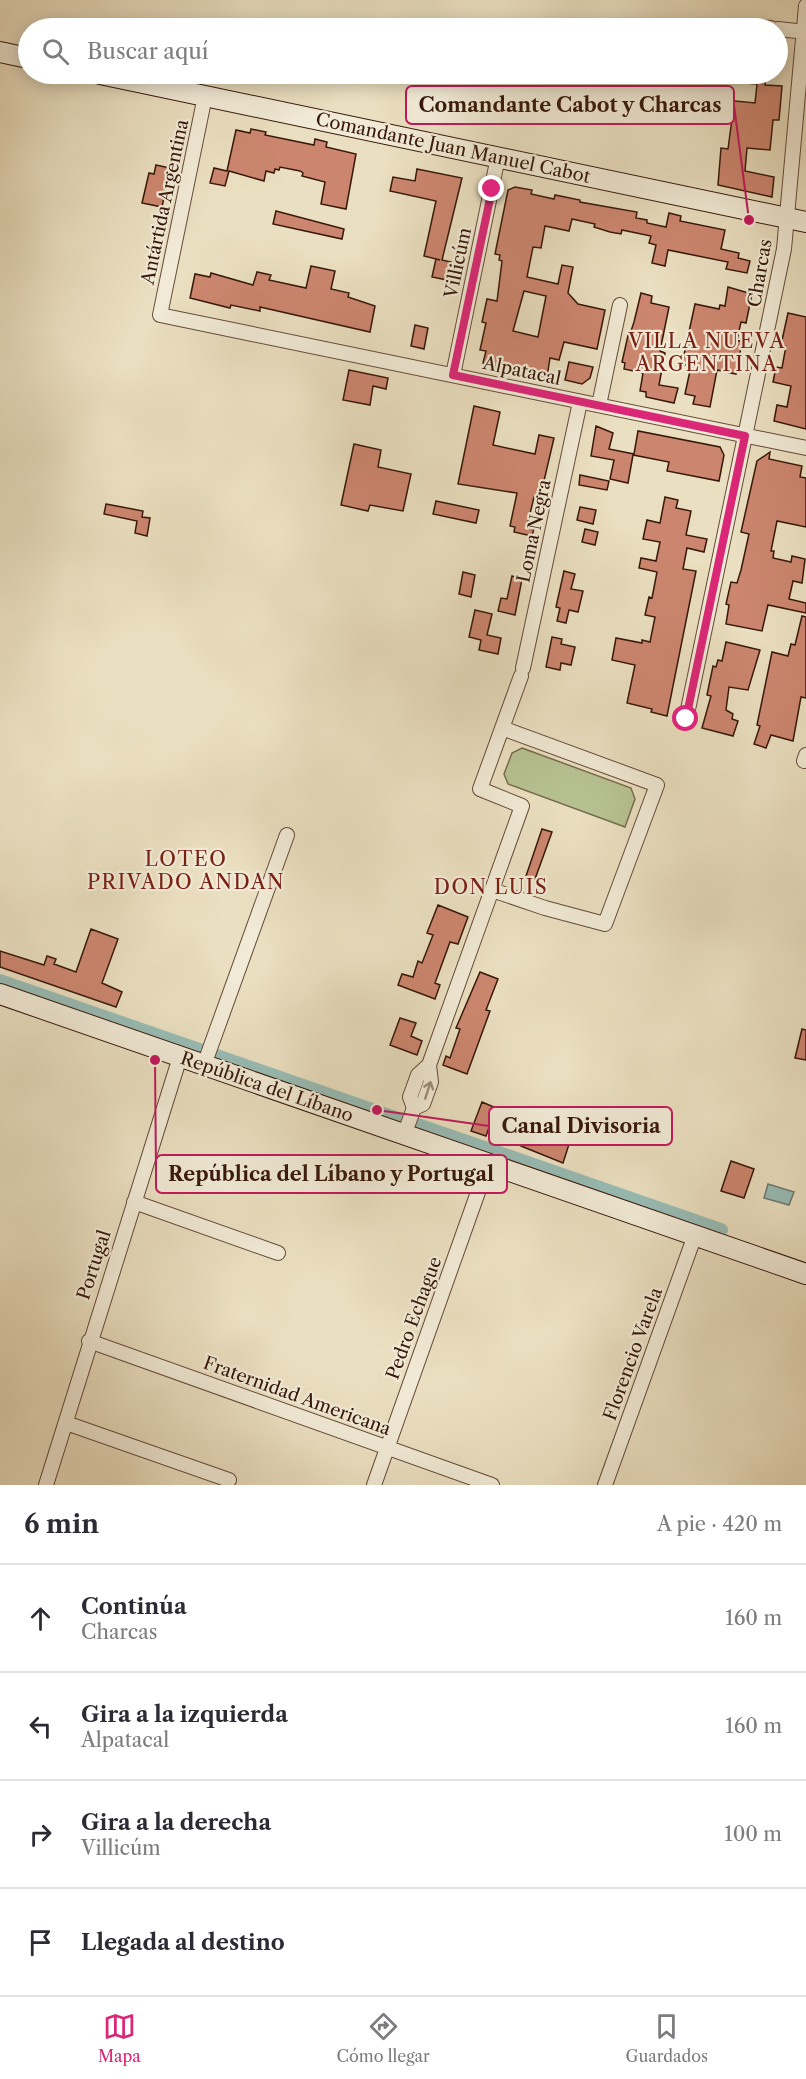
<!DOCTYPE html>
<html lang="es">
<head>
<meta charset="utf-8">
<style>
  :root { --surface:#fff; --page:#f7f7f7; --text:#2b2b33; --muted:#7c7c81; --line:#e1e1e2; --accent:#db2777 }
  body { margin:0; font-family:"Libre Caslon Text",serif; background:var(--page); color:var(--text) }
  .stop { position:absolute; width:18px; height:18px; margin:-14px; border:4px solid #db2777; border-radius:50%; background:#fff }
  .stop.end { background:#db2777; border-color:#fff; box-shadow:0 2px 6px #0008 }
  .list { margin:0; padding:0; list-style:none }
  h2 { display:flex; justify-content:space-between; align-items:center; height:78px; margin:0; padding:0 24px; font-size:26px }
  h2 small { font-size:20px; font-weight:400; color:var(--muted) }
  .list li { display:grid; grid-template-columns:39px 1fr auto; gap:18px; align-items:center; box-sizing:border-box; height:108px; padding:0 24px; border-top:2px solid var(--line) }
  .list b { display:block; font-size:22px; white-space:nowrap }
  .list p { margin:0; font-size:20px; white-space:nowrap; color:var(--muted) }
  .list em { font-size:20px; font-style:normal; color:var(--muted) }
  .icon { flex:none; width:33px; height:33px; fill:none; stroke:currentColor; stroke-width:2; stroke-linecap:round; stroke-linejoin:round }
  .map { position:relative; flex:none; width:806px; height:1485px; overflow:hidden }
  .search { position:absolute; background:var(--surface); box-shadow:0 3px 15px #0003; left:18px; right:18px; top:18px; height:66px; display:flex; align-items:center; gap:15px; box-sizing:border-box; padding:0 21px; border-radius:33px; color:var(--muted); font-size:22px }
  .sheet { height:510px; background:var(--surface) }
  nav { display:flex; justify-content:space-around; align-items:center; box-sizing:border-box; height:84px; border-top:2px solid var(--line); background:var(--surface); font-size:16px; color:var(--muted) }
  nav a { display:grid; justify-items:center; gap:3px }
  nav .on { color:var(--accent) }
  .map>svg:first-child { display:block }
</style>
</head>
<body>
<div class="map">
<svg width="806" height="1485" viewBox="0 0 806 1485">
  <rect width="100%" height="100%" fill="#eadfc0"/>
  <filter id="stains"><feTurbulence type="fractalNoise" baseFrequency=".00333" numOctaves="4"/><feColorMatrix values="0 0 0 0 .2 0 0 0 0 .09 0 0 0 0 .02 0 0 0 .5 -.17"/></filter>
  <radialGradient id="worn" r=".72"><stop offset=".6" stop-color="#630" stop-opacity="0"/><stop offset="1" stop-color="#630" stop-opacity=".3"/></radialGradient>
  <path fill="#b7c292" stroke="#776d4e" stroke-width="1.5" d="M522 748 631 788 635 799 625 827 508 784 504 774 512 753Z"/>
  <path fill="#98bcb5" stroke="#717a71" stroke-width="1.5" d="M768 1184 794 1192 789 1205 764 1198Z"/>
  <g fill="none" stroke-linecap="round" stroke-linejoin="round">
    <path stroke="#98bcb5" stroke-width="14" d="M0 981 404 1121
      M415 1124 721 1230"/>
  </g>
  <path fill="#cc866f" stroke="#37180a" stroke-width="1.5" fill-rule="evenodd" d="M722 74H766L765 85 782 86 779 120H773L770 150 747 148 745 171 774 177 772 197 718 185 721 148 728 149 732 119 724 118 725 100 755 103 757 84 721 81Z
    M251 129 266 132 265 135 314 145 315 139 327 142 326 147 356 154 346 209 321 204 325 182 302 176 303 173 300 171 280 167 279 170 275 169 274 173 266 171 264 181 229 171 225 186 210 183 214 168 227 171 236 130 250 133Z
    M156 165 170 168 162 207 142 203 149 173 154 174Z
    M417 169 462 178 442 260 451 262 447 280 432 277 436 259 440 260 424 256 436 201 390 191 393 177 415 181Z
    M515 187 532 190 531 194 554 199 555 195 580 200V202L637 212 636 218 647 220V223L666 227 669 213 681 216 680 221 725 230 721 249 739 253 738 258 750 261 747 273 726 269 728 262 668 250 665 266 652 263 656 245 649 243 651 236 622 230 621 234 610 232 594 227 595 224 572 219 569 231 545 226 541 248 533 247 527 277 558 284 562 265 573 267 568 293 578 304 605 310 597 349 564 342 559 360 550 358 547 377 483 363 486 351 480 350 486 323 482 322 487 299 497 301 502 261 499 260 500 255 495 254 508 190ZM524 291 546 296 538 337 513 331Z
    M276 211 344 229 342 239 273 224Z
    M311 266 335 271 331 289 349 293 348 297 375 306 370 332 260 307V311L231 305 230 308 190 298 195 274 210 277 211 273 253 285 257 272 271 275 269 280 306 288Z
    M728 287 752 294 746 323 741 322 737 340 742 342 736 374 717 370 710 407 693 404 695 396 685 394 691 366 682 364 695 304 719 309 720 305 725 306Z
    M641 293 652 296 651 303 669 307 660 351 665 353 659 385 678 388 674 403 646 397V392L640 391 643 373 624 369 625 363 622 362 629 331H631L634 322Z
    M788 313 806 317V429L774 421 777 405 787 407 791 386 773 382 776 367 782 368 786 346 781 345Z
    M415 325 428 328 424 349 411 346Z
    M569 362 593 367 590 378 582 384 565 380Z
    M349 370 388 378 386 389 373 386 370 405 343 400Z
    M474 406 500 412 493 445 535 454 539 435 554 438 540 498 534 497 528 522 535 524 532 536 514 532 515 527 510 526 517 493 458 484Z
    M596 426 613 433 609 449 634 454 638 431 720 447 724 455 719 481 667 471 669 462 633 455 628 483 610 479 614 460 591 456Z
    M354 444 381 450 378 467 411 474 403 511 370 505 368 511 341 505Z
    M770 452 769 459 802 466 800 477 806 478V527L777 521 771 551H774L773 558 791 562 792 556 805 559 802 583 793 581 789 599 806 603V613L768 605 762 631 726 624 729 605 726 604 731 582 737 583 741 570 749 534 741 532 757 461Z
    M580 475 609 481 607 490 579 485Z
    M665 497 678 500 676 508 691 511 686 535 707 539 704 552 687 548 683 569 696 571 667 716 651 712 652 709 627 703 635 665 612 660 616 638 642 643V640L650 642 655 617 645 615 649 597 652 598 657 572 639 568 641 558 656 561 660 542 643 539 647 520 660 523Z
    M436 501 479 510 476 523 433 514Z
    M106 504 143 511 142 517 150 518 147 536 135 533 137 521 104 514Z
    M580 507 596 510 593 524 577 520Z
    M585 529 598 532 595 545 582 542Z
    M564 571 575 574 571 589 583 591 578 612 569 610 566 623 557 621 560 608 556 607Z
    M463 572 475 575 471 597 459 594Z
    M512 576 522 579 515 615 498 611 501 598 507 599Z
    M475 610 492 614 487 635 501 638 498 654 479 650 481 640 469 637Z
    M802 616 806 617V698L801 697 793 741 771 735 766 748 754 744 760 726 757 725 772 652 788 656 791 644 795 645Z
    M552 637 562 639 561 644 575 647 571 665 561 663 560 670 546 667Z
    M726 642 760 650 748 690 729 687 726 710 733 714 732 719 738 721 733 736 702 728 711 696 707 695 713 666 716 667 718 660 722 661Z
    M542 829 552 832 535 879 526 876Z
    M438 905 468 917 458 944 450 942 435 983 440 985 435 999 398 985 402 974 413 977 418 961 422 963 433 935 427 933Z
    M91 929 118 939 102 983 122 992 116 1007 0 967V951L44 965 47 956 56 959 54 964 76 972Z
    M480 972 498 979 486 1010 490 1011 467 1074 443 1065 446 1056 450 1058 460 1029 456 1028Z
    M400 1018 416 1023 411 1036 422 1041 417 1055 390 1045Z
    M802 1029 806 1030V1060L795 1058Z
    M482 1102 496 1108 486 1136 471 1131Z
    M534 1109 550 1115 548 1119 568 1126 565 1135 571 1138 563 1163 521 1146Z
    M731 1161 754 1169 744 1198 721 1191Z"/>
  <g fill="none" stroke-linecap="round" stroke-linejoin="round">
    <defs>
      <path id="minor" d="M738 26 771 28
        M778 29 806 32
        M205 96 160 315 806 448
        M453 375 498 157
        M599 405 620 305
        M523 668 580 402
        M686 719 784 249 806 6
        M804 761 806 755
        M492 890 545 908 605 924 657 785 502 728
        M204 1065 287 835
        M414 1108 423 1104 431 1082 429 1065 522 806 480 789 521 676
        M404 1135 414 1108 410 1097 418 1075 429 1065
        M134 1202 278 1253
        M89 1341 492 1485
        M66 1423 229 1480
        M46 1485 180 1057
        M374 1485 488 1164
        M605 1485 695 1235"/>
      <path id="secondary" d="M0 52 28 58
        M100 74 806 222
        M0 994 806 1274"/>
    </defs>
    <use href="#minor" stroke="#644a38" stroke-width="16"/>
    <use href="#secondary" stroke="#37180a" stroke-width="22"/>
    <use href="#minor" stroke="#f1ead6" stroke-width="14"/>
    <use href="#secondary" stroke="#f1ead6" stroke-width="20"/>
  </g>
  <defs><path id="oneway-shaft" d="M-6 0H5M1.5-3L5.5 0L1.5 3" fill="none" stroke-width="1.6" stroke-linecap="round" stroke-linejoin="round" transform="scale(1.5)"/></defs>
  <use stroke="#9d8c7a" href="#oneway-shaft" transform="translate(428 1090) rotate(-72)"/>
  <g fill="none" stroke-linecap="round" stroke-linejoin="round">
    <path stroke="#db2777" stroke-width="8" d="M492 189 453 375 745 436 686 719"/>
  </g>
  <g text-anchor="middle" stroke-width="4.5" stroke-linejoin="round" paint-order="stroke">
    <g font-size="18" fill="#37180a" stroke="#f1ead6">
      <text transform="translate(453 148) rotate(12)" y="6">Comandante Juan Manuel Cabot</text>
      <text transform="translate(165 202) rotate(-78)" y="6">Antártida Argentina</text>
      <text transform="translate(458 263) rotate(-78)" y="6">Villicúm</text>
      <text transform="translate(760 273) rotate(-80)" y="6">Charcas</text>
      <text transform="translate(522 371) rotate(12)" y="6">Alpatacal</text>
      <text transform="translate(534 531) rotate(-78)" y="6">Loma Negra</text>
      <text transform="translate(267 1087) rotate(19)" y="6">República del Líbano</text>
      <text transform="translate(94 1265) rotate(-72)" y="6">Portugal</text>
      <text transform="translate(414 1318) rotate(-70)" y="6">Pedro Echague</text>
      <text transform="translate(633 1354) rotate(-70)" y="6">Florencio Varela</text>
      <text transform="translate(297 1396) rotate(20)" y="6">Fraternidad Americana</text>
    </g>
    <g font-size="20" letter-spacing="1.5" fill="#7a1f14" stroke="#f1ead6">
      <text x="707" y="348">VILLA NUEVA<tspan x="707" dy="23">ARGENTINA</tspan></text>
      <text x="186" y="866">LOTEO<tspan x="186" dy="23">PRIVADO ANDAN</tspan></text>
      <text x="491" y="894">DON LUIS</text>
    </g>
  </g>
  <path fill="none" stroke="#c2185b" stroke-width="2" d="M749 220L734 105M377 1110L489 1126M155 1060L156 1174"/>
  <g fill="#c2185b" stroke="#f1ead6" stroke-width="2">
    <circle cx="749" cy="220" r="6"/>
    <circle cx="377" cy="1110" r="6"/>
    <circle cx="155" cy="1060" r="6"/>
  </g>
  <g fill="#f1ead6" stroke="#c2185b" stroke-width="2">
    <rect x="406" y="86" width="328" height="38" rx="6"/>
    <rect x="489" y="1107" width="183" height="38" rx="6"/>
    <rect x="156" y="1155" width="351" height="38" rx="6"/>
  </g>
  <g font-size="20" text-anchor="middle" font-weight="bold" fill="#37180a">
    <text x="570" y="112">Comandante Cabot y Charcas</text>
    <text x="581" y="1133">Canal Divisoria</text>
    <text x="331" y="1181">República del Líbano y Portugal</text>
  </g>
  <rect width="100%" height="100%" filter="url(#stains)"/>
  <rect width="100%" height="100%" fill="url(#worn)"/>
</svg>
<div class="stop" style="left:686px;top:719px"></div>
<div class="stop end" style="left:492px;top:189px"></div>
<div class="search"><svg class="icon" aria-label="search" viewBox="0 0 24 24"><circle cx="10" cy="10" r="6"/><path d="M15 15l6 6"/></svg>Buscar aquí</div>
</div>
<section class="sheet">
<h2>6 min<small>A pie · 420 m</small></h2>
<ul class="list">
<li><svg class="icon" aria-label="ahead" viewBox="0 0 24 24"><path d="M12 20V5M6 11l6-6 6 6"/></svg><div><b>Continúa</b><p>Charcas</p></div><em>160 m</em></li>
<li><svg class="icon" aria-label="left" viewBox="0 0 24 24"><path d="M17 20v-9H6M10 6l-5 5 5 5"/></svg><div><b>Gira a la izquierda</b><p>Alpatacal</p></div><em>160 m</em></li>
<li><svg class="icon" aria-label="right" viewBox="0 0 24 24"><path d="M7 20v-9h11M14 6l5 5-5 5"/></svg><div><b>Gira a la derecha</b><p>Villicúm</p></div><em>100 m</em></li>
<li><svg class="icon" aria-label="arrive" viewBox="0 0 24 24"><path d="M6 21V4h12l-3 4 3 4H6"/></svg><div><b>Llegada al destino</b></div></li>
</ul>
</section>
<nav>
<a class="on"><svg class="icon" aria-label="map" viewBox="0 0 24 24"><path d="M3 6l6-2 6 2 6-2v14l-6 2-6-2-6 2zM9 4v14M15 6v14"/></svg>Mapa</a>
<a><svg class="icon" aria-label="directions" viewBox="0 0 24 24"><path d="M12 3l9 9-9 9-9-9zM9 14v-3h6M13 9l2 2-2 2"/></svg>Cómo llegar</a>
<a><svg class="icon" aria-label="saved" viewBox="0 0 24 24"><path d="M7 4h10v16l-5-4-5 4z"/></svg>Guardados</a>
</nav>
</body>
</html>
